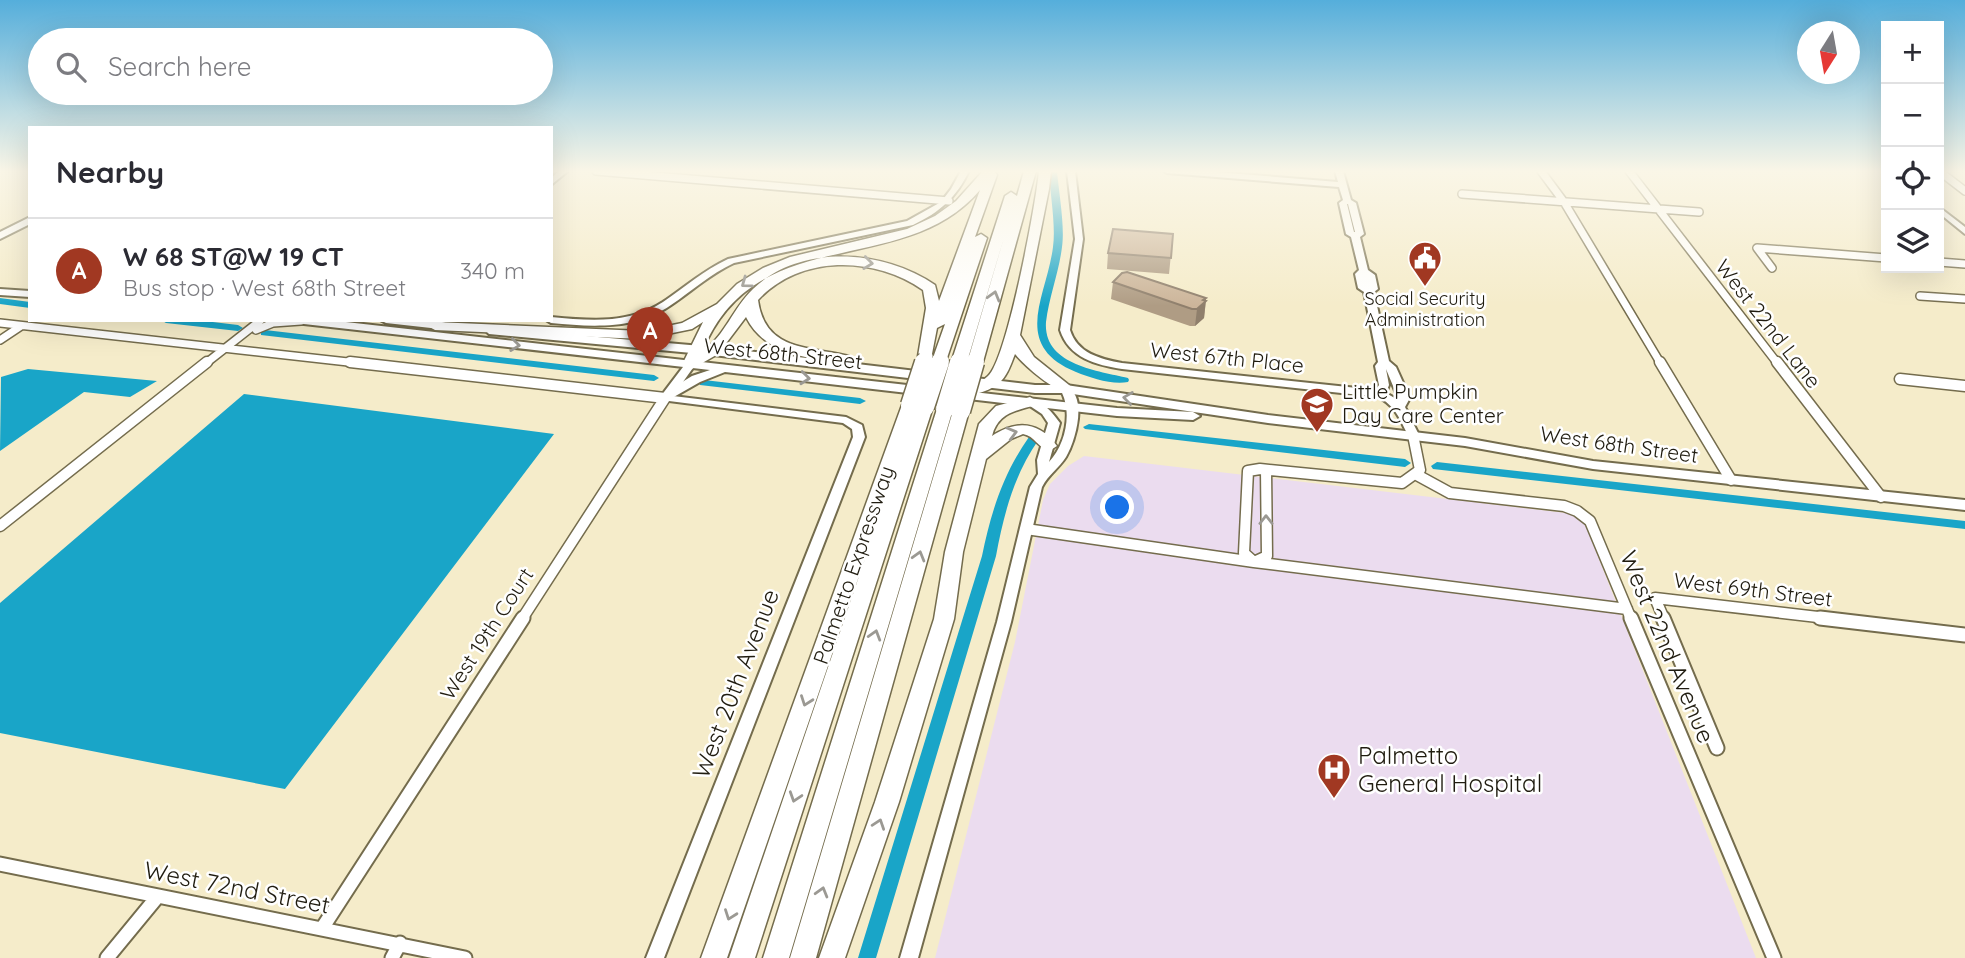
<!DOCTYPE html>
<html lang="en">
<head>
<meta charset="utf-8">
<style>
  :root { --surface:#fff; --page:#f2f2f3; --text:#2b2b33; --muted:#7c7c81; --line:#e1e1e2; --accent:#a13822 }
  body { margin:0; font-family:Quicksand,sans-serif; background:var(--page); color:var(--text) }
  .controls { position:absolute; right:21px; top:21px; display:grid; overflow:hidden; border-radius:0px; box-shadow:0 7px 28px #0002 }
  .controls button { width:63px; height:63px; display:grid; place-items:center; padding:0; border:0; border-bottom:2px solid var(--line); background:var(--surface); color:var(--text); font:35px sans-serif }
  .compass { position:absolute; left:1797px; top:21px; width:63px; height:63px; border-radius:50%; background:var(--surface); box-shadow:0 7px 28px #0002; rotate:191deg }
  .you { position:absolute; left:1118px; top:508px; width:24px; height:24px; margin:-18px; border:5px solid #fff; border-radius:50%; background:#1a73e8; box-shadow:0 0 0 10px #1a73e833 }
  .badge { display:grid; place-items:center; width:46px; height:46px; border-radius:50%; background:var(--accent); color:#fff; font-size:23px; font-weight:700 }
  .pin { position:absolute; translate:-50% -58px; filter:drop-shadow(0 2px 4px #0008) }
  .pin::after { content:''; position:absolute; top:37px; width:24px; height:21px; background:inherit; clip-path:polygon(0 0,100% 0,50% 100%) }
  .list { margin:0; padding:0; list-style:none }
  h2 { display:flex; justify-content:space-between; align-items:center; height:91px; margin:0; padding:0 28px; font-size:30px }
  h2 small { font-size:23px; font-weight:400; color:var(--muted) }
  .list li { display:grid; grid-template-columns:46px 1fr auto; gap:21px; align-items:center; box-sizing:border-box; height:105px; padding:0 28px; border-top:2px solid var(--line) }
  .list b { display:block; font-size:26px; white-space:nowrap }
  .list p { margin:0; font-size:23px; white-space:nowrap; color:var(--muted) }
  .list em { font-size:23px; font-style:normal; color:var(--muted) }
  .icon { flex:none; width:38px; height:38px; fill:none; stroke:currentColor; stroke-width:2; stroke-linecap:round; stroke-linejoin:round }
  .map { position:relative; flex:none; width:1965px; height:958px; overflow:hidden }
  .search { position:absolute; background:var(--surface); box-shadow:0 7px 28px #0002; left:28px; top:28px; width:525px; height:77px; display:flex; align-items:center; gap:18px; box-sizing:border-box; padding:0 24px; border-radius:38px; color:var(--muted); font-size:26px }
  .panel { position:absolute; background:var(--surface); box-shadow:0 7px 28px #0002; left:28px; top:126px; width:525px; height:196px; border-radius:0px }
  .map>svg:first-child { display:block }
</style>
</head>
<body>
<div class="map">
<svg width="1965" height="958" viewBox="0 0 1965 958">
  <rect width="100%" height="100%" fill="#f5ecca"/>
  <path fill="#ebdcef" d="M1084 456 1566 513 1577 516 1584 521 1756 958H935L1015 642 1043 500 1050 484 1068 466Z"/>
  <path fill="#19a5c8" d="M28 369 157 381 130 397 84 392 0 451 1 377Z
    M244 394 554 434 285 789 0 733V603Z"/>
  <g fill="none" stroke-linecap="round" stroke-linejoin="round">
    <path fill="#19a5c8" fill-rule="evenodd" d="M1049 171H1057C1059 194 1065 226 1062 247 1059 272 1049 297 1046 322 1043 365 1098 371 1128 378L1129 380 1128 382C1112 385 1091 378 1076 372 1010 345 1047 296 1053 247 1056 225 1050 194 1049 171Z
      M0 298 30 302V308L0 304Z
      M161 320H196L238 325 243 328 238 331 166 323Z
      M265 330 654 375 659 378 654 381 261 335V331Z
      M704 380 860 398 866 401 860 404 700 385 699 383 700 381Z
      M1089 424 1405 459 1411 463 1405 467 1085 429 1083 427Z
      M1033 435 1039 439C1014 475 1004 513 996 556L876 958H858L982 556C991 512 1003 474 1029 437Z
      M1437 462 1965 521V529L1433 469 1431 466Z"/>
    <defs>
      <path id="minor-far2" d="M596 171 949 201
        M1541 171 1564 202 1661 364
        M1629 171 1778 364
        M1939 171 1965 191
        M1462 194 1699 212
        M1939 262 1965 264
        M1772 268 1757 248 1886 258
        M1920 296 1965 299
        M0 323 366 364
        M256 330 273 323 301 321
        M0 340 21 326
        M205 364 261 320"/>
      <path id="minor-far1" d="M350 362 665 398 522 619
        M1660 362 1731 480
        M1777 362 1881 497
        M1900 379 1965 386
        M1417 475 1450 493 1564 506 1577 511 1590 521 1631 619
        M0 526 207 362
        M1026 529 1254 562 1627 609
        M1254 562 1244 553 1248 471 1260 469 1402 483 1420 470 1413 435
        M1254 562 1267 556 1266 470
        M1664 619 1655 598 1835 619"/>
      <path id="minor" d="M1631 618 1774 958
        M1663 618 1717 748
        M1820 618 1965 635
        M0 864 465 958
        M323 927 523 618
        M107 958 158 896
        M392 958 400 943"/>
      <path id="tertiary" d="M559 171H568L551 185V178Z
        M961 171H969C956 198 940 212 913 225L734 263C710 274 692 291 671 305 635 330 593 327 551 323L546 320H551V317C591 321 629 324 663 302 685 287 704 270 728 259L907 221 941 202 951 189Z
        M1067 171H1075L1083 239 1070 330C1077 353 1100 359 1122 363L1376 390 1379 385 1375 366 1378 362 1364 292 1358 288 1355 274 1359 270 1351 237 1346 234 1339 203 1343 200 1339 187 1167 173 1163 171H1203L1338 182 1335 171H1343L1351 200 1356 203 1364 234 1360 237 1368 270 1375 275 1378 289 1374 292 1389 361 1396 367 1410 398 1405 407 1419 435 1417 437H1409C1400 420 1396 406 1378 397L1122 369C1096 365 1069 358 1060 330L1075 239ZM1347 204H1348L1355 232H1354ZM1386 369 1398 398V400L1386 393 1389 385Z
        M1939 207 1965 227V234L1939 213Z
        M690 362 695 365 673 396 846 417 862 425 865 437 664 958H646L853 437 852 429 843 423 661 400 659 398 661 396 686 363Z
        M1066 386C1088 396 1076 440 1066 457 1059 468 1048 475 1042 487L1011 622 918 958H900L997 622 1030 487 1038 474 1037 460 1048 423 1042 414 1024 402 1026 400C1041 398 1052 412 1060 423L1049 462C1066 444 1073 411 1060 389Z"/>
      <path id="secondary" d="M30 217V224L0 239V232Z
        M0 289 30 291V297L0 295Z
        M289 320H328L925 387 931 391 925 395 725 372 700 382 665 402 659 398 661 395 692 376 710 370 295 323Z
        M380 320C399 320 440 317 455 327L449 330 386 323Z
        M493 328 713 347 1035 385H1066L1268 415 1465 438 1593 461 1965 500V510L1593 469 1465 446 1268 423 1066 393H1035L713 355 489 334 487 332Z
        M955 390 1117 408 1193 412 1200 416 1193 420 1117 416 951 397 949 394Z"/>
      <path id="motorway" d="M983 171H994L997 175 975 237 981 234 987 238 946 361H936L933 358 945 324 937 328 931 359H921L918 356 926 308 923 290C875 256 800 254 758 300 765 352 809 346 849 356L852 359 849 362 844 364C806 357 765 355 746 317L718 354 690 370 682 365 703 322 692 329 643 339 435 330 428 326 435 322 643 331 682 323 717 304 737 284 763 268 790 257 907 229 935 216 956 201ZM980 190 939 301 935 285C884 250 801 243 753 289 733 308 725 336 702 352 755 219 903 281 980 190Z
        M1024 171H1036L983 362 975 367 967 362 1005 234 968 360 960 365 955 363 952 360 1005 196 1011 192 1017 196Z
        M1039 171H1051L1049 189 1020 335 1034 357 1074 389 1072 392C1058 396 1024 365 1015 354 1011 364 1007 377 998 384 983 396 949 400 930 395L928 392 930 389C949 384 973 390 988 376 1007 359 1036 204 1039 171Z
        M1030 397 1038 402 1036 405C1015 411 998 413 992 436 1017 419 1040 422 1057 446L1049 451C1038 448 1035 436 1023 434L1011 439 986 459 963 552 954 619 899 802 845 958H819L875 802 934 619 945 552 979 424 996 406Z
        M910 400 916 402 918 406 925 402 933 407 755 958H729L868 550 727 958H701L902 405Z
        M945 404 953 409 789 958H763L937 409Z
        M961 406 969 411 816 958H790L953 411Z"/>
    </defs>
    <use href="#minor-far2" stroke="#746c4d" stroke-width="10"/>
    <use href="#minor-far1" stroke="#746c4d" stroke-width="13"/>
    <use href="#minor" stroke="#746c4d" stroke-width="17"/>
    <use href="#tertiary" stroke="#746c4d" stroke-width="4"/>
    <use href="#secondary" stroke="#746c4d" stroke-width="4"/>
    <use href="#motorway" stroke="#746c4d" stroke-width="3"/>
    <use href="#minor-far2" stroke="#fff" stroke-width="7"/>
    <use href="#minor-far1" stroke="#fff" stroke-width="10"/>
    <use href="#minor" stroke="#fff" stroke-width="13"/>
    <use href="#tertiary" fill="#fff" fill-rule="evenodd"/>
    <use href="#secondary" fill="#fff" fill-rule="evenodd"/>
    <use href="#motorway" fill="#fff" fill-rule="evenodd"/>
    <defs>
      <path id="motorway-bridge-far1" d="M923 364 926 356
        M939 364 941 358
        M959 364 960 360"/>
      <path id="motorway-bridge" d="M910 405 924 362
        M925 407 940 362
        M945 409 959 362
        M961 411 975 362"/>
    </defs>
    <use href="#motorway-bridge-far1" stroke="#746c4d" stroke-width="16" stroke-linecap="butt"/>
    <use href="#motorway-bridge" stroke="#746c4d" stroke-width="21" stroke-linecap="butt"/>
    <use href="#motorway-bridge-far1" stroke="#fff" stroke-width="13"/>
    <use href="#motorway-bridge" stroke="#fff" stroke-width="18"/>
  </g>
  <path fill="#af9c84" d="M1173 234 1169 274 1107 269 1108 253Z
    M1113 282 1206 301 1204 318 1195 326H1190L1111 299Z"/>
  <path fill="#8f7f6c" d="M1206 298 1204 318 1195 326 1197 309Z"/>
  <path fill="#ccb59a" stroke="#8f7f6c" stroke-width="2" d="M1113 229 1173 234 1171 258 1108 253Z
    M1127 272 1206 298 1203 300 1206 301 1197 309H1192L1113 282 1122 273Z"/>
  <defs><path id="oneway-chevron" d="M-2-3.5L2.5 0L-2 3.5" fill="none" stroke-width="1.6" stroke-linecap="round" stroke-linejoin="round" transform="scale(1.75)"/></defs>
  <g stroke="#9b9993">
    <use href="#oneway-chevron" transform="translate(868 263) rotate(7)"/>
    <use href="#oneway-chevron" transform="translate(746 283) rotate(144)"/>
    <use href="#oneway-chevron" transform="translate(994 296) rotate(-74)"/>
    <use href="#oneway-chevron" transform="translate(515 345) rotate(7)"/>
    <use href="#oneway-chevron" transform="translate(805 378) rotate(6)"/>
    <use href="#oneway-chevron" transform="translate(1128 398) rotate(-172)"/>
    <use href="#oneway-chevron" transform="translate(1012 433) rotate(-15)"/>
    <use href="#oneway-chevron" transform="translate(1266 520) rotate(-90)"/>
    <use href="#oneway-chevron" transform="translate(919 556) rotate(-74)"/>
    <use href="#oneway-chevron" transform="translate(875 635) rotate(-73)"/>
    <use href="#oneway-chevron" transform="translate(806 701) rotate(110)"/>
    <use href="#oneway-chevron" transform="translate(795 797) rotate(108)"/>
    <use href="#oneway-chevron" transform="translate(879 824) rotate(-71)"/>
    <use href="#oneway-chevron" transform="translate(822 892) rotate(-74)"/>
    <use href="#oneway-chevron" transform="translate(730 915) rotate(110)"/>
  </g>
  <linearGradient id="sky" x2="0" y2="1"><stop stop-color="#55aedb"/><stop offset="0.56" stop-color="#faf6e7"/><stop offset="1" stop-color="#faf6e7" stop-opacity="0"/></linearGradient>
  <rect width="1965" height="306" fill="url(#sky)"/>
  <defs>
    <symbol id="civic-pin" viewBox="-11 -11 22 30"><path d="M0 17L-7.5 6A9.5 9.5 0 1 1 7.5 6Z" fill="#a13822" stroke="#fff"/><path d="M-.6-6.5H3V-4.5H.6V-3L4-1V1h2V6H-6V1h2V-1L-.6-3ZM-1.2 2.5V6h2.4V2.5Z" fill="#fff"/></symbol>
    <symbol id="school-pin" viewBox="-11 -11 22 30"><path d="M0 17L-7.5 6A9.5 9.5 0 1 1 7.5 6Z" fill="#a13822" stroke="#fff"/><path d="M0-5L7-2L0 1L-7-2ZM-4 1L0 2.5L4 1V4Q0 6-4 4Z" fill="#fff"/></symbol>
    <symbol id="hospital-pin" viewBox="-11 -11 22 30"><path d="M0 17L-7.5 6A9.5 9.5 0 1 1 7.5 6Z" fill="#a13822" stroke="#fff"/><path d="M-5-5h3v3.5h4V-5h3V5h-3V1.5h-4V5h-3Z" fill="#fff"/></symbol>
  </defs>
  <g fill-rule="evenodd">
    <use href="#civic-pin" x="1406" y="239" width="38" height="52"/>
    <use href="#school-pin" x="1298" y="385" width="38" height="52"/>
    <use href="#hospital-pin" x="1315" y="751" width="38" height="52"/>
  </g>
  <g text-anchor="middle" stroke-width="5" stroke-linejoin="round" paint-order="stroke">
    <g font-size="18" fill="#201c10" stroke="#fff">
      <text x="1425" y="305">Social Security<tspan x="1425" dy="21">Administration</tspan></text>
    </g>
    <g font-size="21" fill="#201c10" stroke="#fff">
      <text transform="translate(1768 324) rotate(52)" y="7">West 22nd Lane</text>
      <text transform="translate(783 354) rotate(6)" y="7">West 68th Street</text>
      <text transform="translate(1227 358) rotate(6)" y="7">West 67th Place</text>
      <text transform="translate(1619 445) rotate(8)" y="7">West 68th Street</text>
      <text transform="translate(854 565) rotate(-71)" y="7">Palmetto Expressway</text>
      <text transform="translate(1753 590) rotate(7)" y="7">West 69th Street</text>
      <text transform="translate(487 634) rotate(-57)" y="7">West 19th Court</text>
    </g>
    <g font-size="21" fill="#201c10" stroke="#fff" text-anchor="start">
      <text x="1342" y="399">Little Pumpkin<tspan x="1342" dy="24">Day Care Center</tspan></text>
    </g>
    <g font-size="24" fill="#201c10" stroke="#fff">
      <text transform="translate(1667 647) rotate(67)" y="8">West 22nd Avenue</text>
      <text transform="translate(736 684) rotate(-69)" y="8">West 20th Avenue</text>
      <text transform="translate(237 888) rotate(11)" y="8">West 72nd Street</text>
    </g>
    <g font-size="24" fill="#201c10" stroke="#fff" text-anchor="start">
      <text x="1358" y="764">Palmetto<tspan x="1358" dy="28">General Hospital</tspan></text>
    </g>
  </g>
</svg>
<div class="controls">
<button>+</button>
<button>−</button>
<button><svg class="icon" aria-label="locate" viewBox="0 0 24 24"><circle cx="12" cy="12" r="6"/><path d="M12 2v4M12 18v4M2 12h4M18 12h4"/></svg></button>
<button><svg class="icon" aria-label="layers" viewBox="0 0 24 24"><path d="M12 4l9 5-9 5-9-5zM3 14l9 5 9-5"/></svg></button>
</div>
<svg class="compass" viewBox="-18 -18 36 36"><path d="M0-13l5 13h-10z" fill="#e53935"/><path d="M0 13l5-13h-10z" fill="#7c7c81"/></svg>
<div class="you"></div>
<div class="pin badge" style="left:650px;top:365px">A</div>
<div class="search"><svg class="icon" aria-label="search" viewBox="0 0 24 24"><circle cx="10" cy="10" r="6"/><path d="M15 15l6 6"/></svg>Search here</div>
<section class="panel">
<h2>Nearby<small></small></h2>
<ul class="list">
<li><span class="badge">A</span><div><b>W 68 ST@W 19 CT</b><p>Bus stop · West 68th Street</p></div><em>340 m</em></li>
</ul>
</section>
</div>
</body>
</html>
